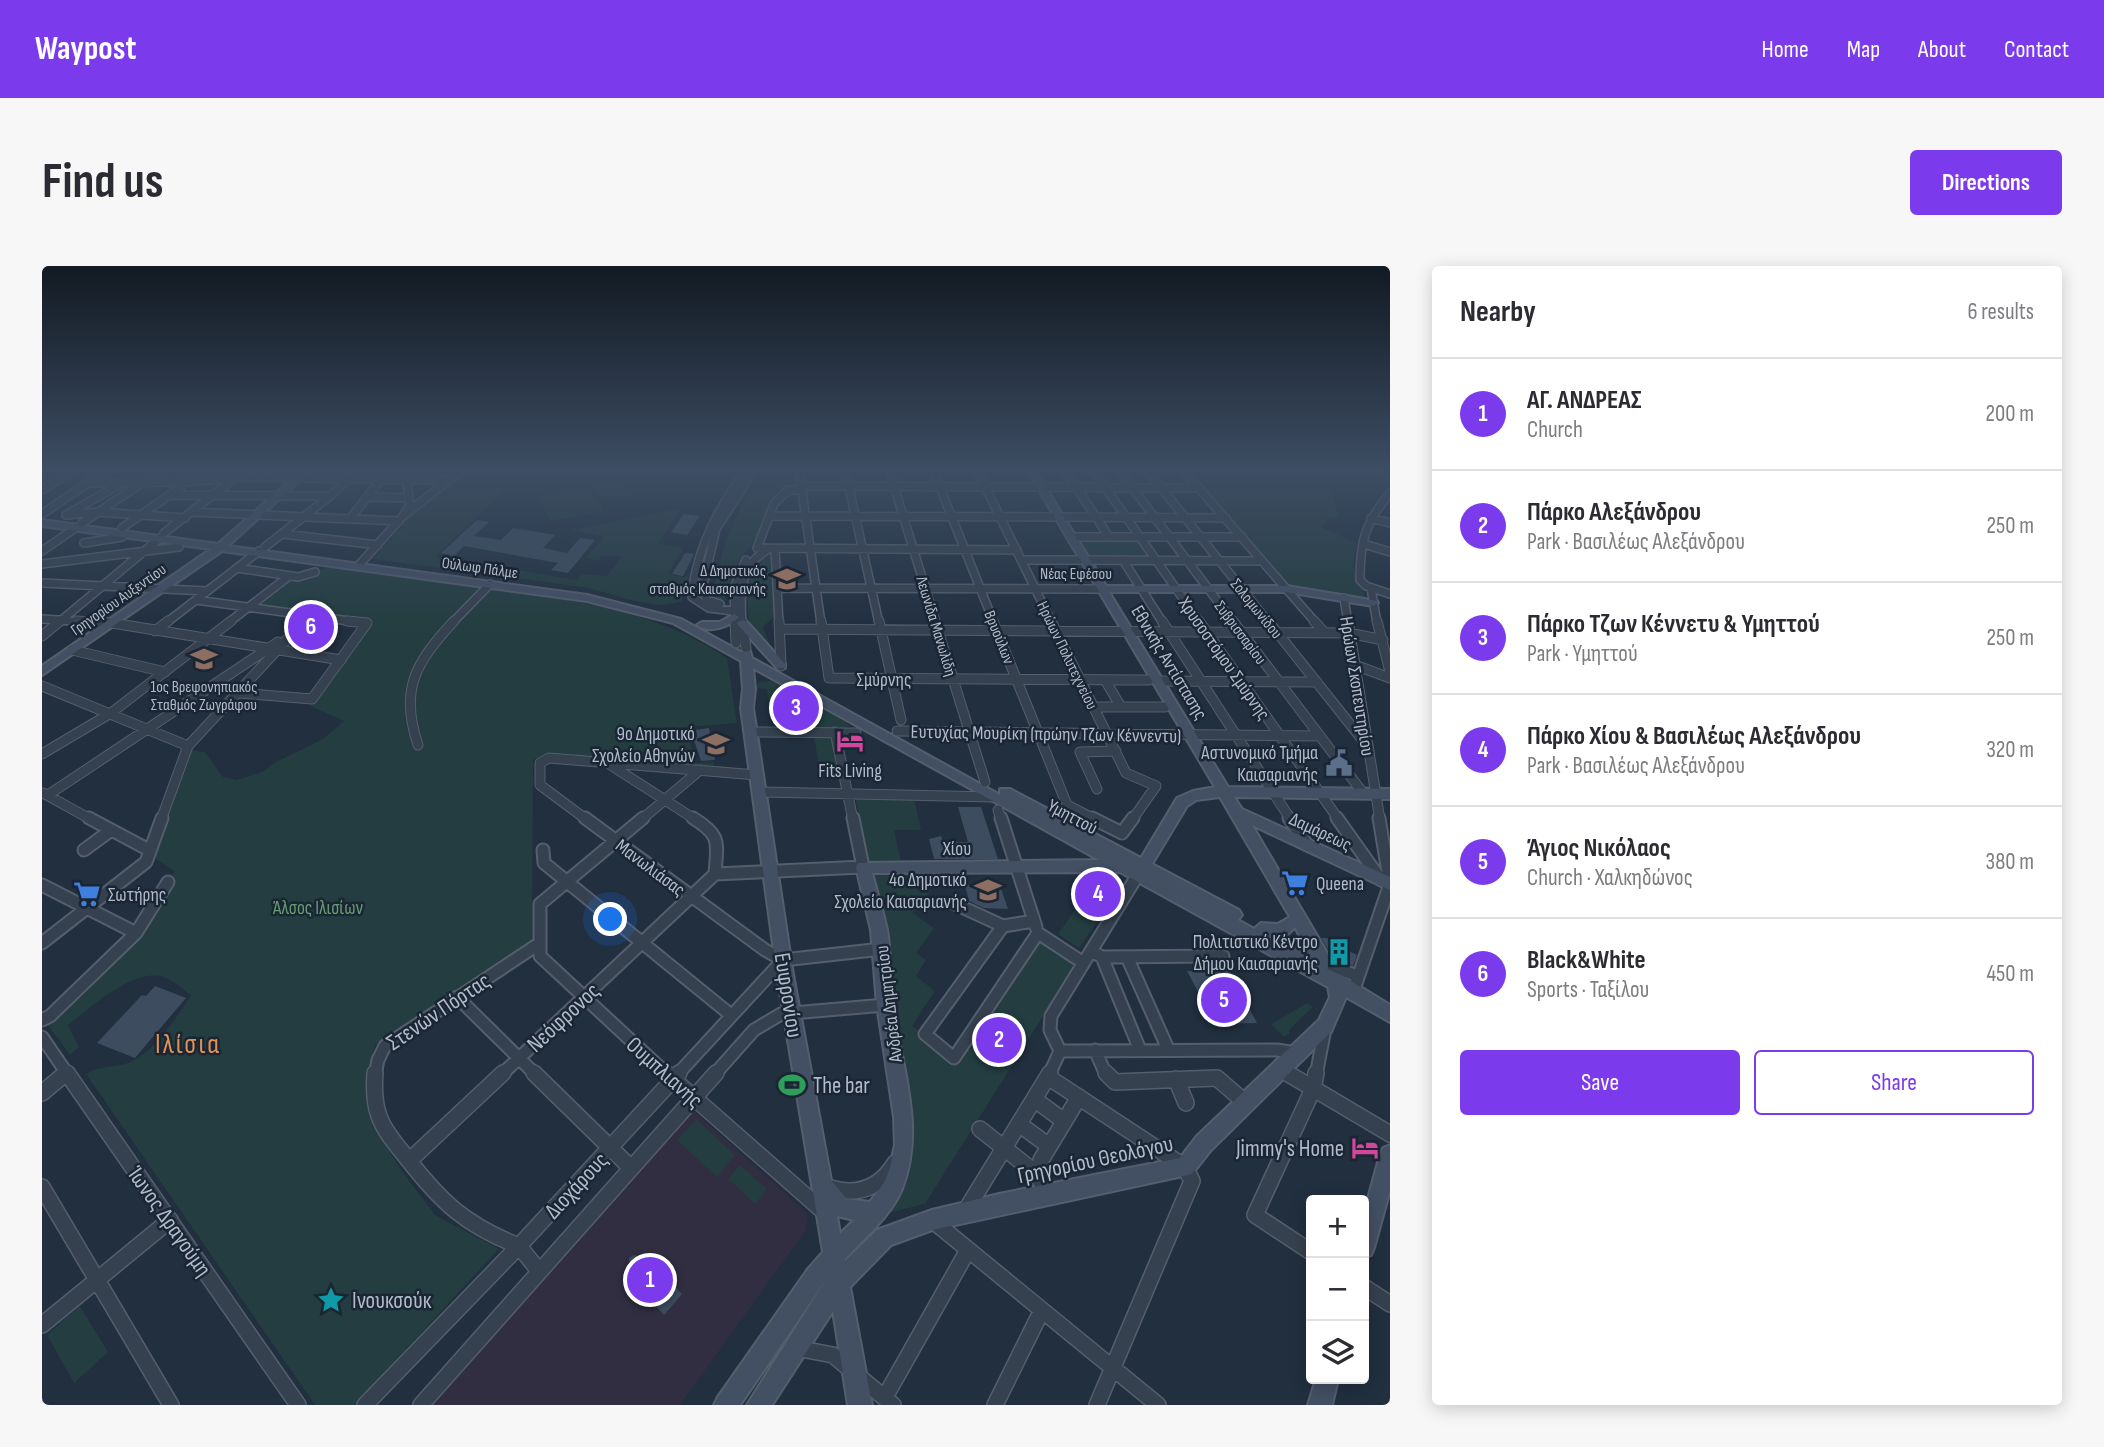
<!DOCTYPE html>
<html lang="en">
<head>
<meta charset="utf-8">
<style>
  :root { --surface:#fff; --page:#f7f7f7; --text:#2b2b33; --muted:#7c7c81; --line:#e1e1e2; --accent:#7c3aed }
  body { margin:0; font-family:"Sofia Sans Condensed",sans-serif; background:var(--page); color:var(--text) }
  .controls { position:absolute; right:21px; bottom:21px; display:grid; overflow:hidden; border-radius:7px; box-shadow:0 4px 18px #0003 }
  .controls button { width:63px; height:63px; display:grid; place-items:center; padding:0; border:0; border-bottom:2px solid var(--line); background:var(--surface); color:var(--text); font:35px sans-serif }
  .you { position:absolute; left:569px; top:654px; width:24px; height:24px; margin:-18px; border:5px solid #fff; border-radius:50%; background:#1a73e8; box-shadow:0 0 0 10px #1a73e833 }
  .badge { display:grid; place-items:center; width:46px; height:46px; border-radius:50%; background:var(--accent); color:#fff; font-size:23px; font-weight:700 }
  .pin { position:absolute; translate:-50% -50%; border:4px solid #fff; box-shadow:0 2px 7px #0006 }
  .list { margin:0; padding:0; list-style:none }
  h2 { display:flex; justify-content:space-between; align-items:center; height:91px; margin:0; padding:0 28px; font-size:30px }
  h2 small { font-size:23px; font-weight:400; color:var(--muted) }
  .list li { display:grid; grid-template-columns:46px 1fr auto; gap:21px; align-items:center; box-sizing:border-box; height:112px; padding:0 28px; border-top:2px solid var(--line) }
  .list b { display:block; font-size:26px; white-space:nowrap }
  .list p { margin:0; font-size:23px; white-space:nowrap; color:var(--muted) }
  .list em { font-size:23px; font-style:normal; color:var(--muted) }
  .actions { display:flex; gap:14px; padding:21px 28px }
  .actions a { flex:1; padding:16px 0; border:2px solid var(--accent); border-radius:7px; text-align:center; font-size:24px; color:var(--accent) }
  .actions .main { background:var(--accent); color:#fff }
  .icon { flex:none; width:38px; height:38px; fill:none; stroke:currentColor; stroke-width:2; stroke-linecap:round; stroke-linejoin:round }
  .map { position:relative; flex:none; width:1348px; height:1139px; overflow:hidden; border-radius:7px }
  header { display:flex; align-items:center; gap:42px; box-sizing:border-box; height:98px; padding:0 35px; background:var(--accent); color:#fff }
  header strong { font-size:33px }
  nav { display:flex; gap:38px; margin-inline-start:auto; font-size:24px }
  .intro { display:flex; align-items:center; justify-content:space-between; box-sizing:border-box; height:168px; padding:0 42px }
  h1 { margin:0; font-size:49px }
  .button { padding:18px 32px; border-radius:7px; background:var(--accent); color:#fff; font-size:24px; font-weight:700 }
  main { display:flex; gap:42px; padding:0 42px }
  aside { flex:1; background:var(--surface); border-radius:7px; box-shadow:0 4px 18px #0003 }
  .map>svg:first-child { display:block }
</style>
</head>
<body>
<header>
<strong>Waypost</strong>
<nav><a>Home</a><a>Map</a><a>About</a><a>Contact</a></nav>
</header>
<div class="intro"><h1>Find us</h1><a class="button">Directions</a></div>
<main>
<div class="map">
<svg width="1348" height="1139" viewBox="0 0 1348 1139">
  <rect width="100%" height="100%" fill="#212f3f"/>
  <path fill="#302e40" d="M652 845 766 948 764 964 638 1139H389Z"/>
  <path fill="#233d40" d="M423 204H486L471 218 417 209Z
    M722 204H753L757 223 745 224 732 236 711 277 694 299 683 331 685 334 675 333 671 326C681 276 692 246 722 204Z
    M1143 204H1283L1297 251 1286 253 1278 261 1315 277 1311 300 1324 335 1248 321Z
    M419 211 469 218 393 291 535 314 540 308 565 310 580 290H560L556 295 544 292 562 271 529 264 630 244 638 245 616 277 642 282 626 308 642 312 648 307 640 335C609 347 571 326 540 321 470 311 400 303 331 293L368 251Z
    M582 214 593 229 560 235 550 220Z
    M546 220 562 245 509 255 495 230Z
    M1034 272H1096L1110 293 1047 292Z
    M728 285H732L735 348 721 361 733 391 707 360 705 327 710 297Z
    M293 297C344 305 395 313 446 321 525 333 618 345 685 392L695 457 645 461 652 497 672 496V499L660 502 563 496 505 487 491 494 490 677 333 779 325 806 331 860 360 905 393 949 457 983 312 1139H273L44 808C57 799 72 802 86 797 112 787 134 752 149 729 141 724 131 714 122 711 91 701 49 742 26 759L37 781 28 789 5 758 96 667 133 605 109 590 147 484 163 486 181 511 195 514 220 506 234 496 281 473 302 455 268 440 330 354 268 349 213 341 249 313 289 301Z
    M730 415 799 452 808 460 800 463 749 459 744 451 728 450 725 423 714 422 717 416Z
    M772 471H789L796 505H778Z
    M813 530 872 532 879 564H852L859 597H825Z
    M872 607 875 624H889L871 647 892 662 874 687 884 694 874 710 893 725 870 760 916 792 998 675 1035 696 883 938 846 947C860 925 865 906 869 880L828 608Z
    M1050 607 1067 608 1077 614 1064 645 1056 644 1040 630 1041 624 1035 609Z
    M1036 640 1057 653 1037 682 1016 668Z
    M1265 737 1271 741 1247 764V768L1242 771 1229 758Z
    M654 853 693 889 675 911 635 874Z
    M698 899 725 923 713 938 686 913Z
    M38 1040 66 1086 32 1117 5 1069Z"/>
  <path fill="#3d4d5f" d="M642 248 658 250 645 269 629 266Z
    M435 254 447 256 432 270 459 274 471 262 513 269 501 282 525 287 538 272 553 274 526 307 509 304 516 297 422 280 412 290 399 287Z
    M643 287 652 288 641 310 630 308Z
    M667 462 673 494 659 495 651 471H655L654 464Z
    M916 541H939L956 593H892L887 573 899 570 901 576H926Z
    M923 619 958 620 966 643 942 642 927 635Z
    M1279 672H1286L1293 682 1301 686 1303 683 1315 689 1311 700 1289 688Z
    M1168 698 1175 704H1187L1215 757 1173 758 1145 705H1153L1156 699Z
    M113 720 144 732 93 792 55 777 100 729 104 730Z
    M601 987 640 1028 622 1049 584 1008 588 1003 587 992 592 989 598 991Z"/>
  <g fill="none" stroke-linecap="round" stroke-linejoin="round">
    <defs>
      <path id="street-far3" d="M757 204 779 357
        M803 204 837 357
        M847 204 894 357
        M891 204 952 357
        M935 204 1010 357
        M1023 204 1067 271
        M1051 204 1158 357
        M1077 204 1192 357
        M1105 204 1227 357
        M1141 204 1274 357
        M0 209 2 207
        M46 217 144 216 198 211 407 214
        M759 220 1157 222
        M0 224 31 204
        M760 224H746L732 238 715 282 975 284
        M1348 227C1323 257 1318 275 1318 314L1324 320 1348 328
        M128 229 288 230
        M325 231 367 232
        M150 246 357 255
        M0 248 65 204
        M362 248 368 239 363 204
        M24 249 56 246 143 252
        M24 249 80 217
        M727 250 1012 251
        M1017 251 1184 252
        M1329 252 1348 257
        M308 253 340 212
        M40 257 119 204
        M80 262 139 221 149 204
        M122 267 203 204
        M241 268 336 279
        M1029 271H1200
        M42 277 80 271
        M1322 278 1348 286
        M223 281 288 230 316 204
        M733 283 737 357
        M0 285 35 261
        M979 294H1037
        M1042 294 1220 295
        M1081 294 1121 357
        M0 298 137 281
        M317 299 361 250 420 204
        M195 302 256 311 273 306
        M0 317 165 325
        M651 319C659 274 678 240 704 204
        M661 319 674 263 712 204
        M650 322V331L667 342 691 345
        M660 322 665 334 678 338
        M736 322 1059 323
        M1329 322 1335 357
        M1302 332 1306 357
        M154 334 322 357
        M0 353 64 357
        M16 357 118 272
        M124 357 217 285
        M186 357 247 310
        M261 357 266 351
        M410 357 448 318
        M693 357 692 322 704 294
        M700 357C698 328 697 300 725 284"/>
      <path id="street-far2" d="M34 355 70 357 299 394
        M305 355 325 357
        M693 355 694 377
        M700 355 704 382
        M737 355 739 400
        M779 355 787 412 1107 414
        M837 355 859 454
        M893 355 943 516
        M951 355 1025 539 1054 554
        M1009 355 1084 507 1114 520 1090 554
        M1120 355 1249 554
        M1157 355 1297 554
        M1191 355 1321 527
        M1226 355 1323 477
        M1272 355 1283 367
        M1306 355 1338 554
        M1335 355 1348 406
        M738 363 1307 367 1341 374
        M113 365 126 355
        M0 370 18 355
        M30 384 123 406
        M1313 399 1348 412
        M1063 414 1079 441
        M1115 415 1275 416
        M0 420 146 480
        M197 427 270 433 325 357
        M1052 441H1123
        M855 465 1278 470
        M709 466 814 467
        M793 466 811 554
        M376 479C357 423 374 396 412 355
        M0 488 69 447 189 355
        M567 498 654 554
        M1055 523 1038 486 1074 485
        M717 526 951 531
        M1 527 50 554
        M6 529 236 376
        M956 544 959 554
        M119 554 146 480 262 355
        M545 554 498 519V497L507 492 715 509
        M599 554 658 504"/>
      <path id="street-far1" d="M47 552 107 584
        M543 552 723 684 741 694
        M601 552 498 638V690L626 809
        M651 552C680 570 675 576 673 608
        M959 552 994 661
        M1050 552 1080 567 1091 552
        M1247 552 1265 579
        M1295 552 1339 614
        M42 584 68 565
        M501 584 502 597 689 749
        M673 608 821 601 811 552
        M0 619 94 667
        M911 637 961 660
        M992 655 961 660 883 768 912 792 996 667
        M996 667 1040 696
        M0 677 104 596 120 552
        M1049 685 1060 691 1181 690
        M1060 691 1098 784
        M1085 691 1126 783
        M741 694 840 683
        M1282 697 1315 710
        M1311 726 1348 618 1337 552
        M415 731 494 809
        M0 754 8 750 94 667 126 616
        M0 771 26 809
        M1053 784 1064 809
        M1018 785 1235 784 1254 787
        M1018 785 1008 764 1009 750 1100 602
        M1238 803 1248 809
        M22 809 25 806
        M333 809 336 794 343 780 498 677
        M459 809 673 608
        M635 809 741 694
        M672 809 712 764 739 748 843 739
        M1007 809 1018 785
        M1274 809 1283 763"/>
      <path id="street" d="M25 807 256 1139
        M333 807C332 821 332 837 337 850 342 865 354 878 364 891 399 936 423 959 477 980
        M492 807 589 902
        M624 807 781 945
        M1064 807 1073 816 1175 812 1205 838
        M1245 807 1348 868
        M1006 811 1143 901 1150 915 1055 1139
        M1134 813 1144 837
        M0 827 24 807
        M992 833 1022 855
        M977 858 1007 880
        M938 863 995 908 1006 929
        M368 894 461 807
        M999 894 1037 831
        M0 921 129 1139
        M788 922C816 930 838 922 853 897
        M924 944 1008 807
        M890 954 1116 1139
        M477 980 497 1005
        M1269 986 1213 949 1271 823 1274 807
        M1322 1021 1348 1038
        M0 1059 128 954
        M754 1082 791 1089 851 1139
        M843 1131 926 984
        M323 1139 477 980 637 807
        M379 1139 674 807
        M953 1139 1000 1044"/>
      <path id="secondary" d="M260 204H269L186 280 545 329 639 353 699 386 708 385 710 392 958 529V523H968L1099 592 1135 532 1151 525 1173 521 985 204H993L1064 320H1245L1335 335 1336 337 1331 340 1245 326H1067L1186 521 1348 523V533L1192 531 1200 543 1348 611V624L1210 559 1288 692 1290 697 1285 703 1299 709 1348 739V756L1304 731 1289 766 1169 884 1150 908 890 964 849 979 808 1021 830 1139H806L791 1045 730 1139H705L785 1012 698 1139H672L676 1131 766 1003 781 986 735 708 699 442 701 423 699 395 631 357 545 335 180 285 0 409V400L169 283 0 260V254L176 278ZM711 402 1057 594 816 597 814 601 829 664 835 739 852 851 853 879 848 901 843 915 828 936 805 933 789 914 751 708 711 442 713 423ZM1178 531 1248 651 1236 658 1219 657 1212 663 1196 654 1200 649 1197 644 1110 598 1145 540 1154 534ZM1078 606 1286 721 1288 731 1277 754 1155 870 1138 892 957 928 890 944 835 964 803 995V993C822 972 849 950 860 923 884 862 859 800 851 738 848 714 849 688 845 664 841 645 835 626 830 607ZM1253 661 1263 680 1253 675 1247 677 1246 681 1227 671 1244 670ZM795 950 812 954 798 968Z
        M692 348 697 351C686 361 668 368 655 359L660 356H678Z
        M700 354 704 355 743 398V402H735L696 359 695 357Z
        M1348 879V924L1332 982 1329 989 1322 992V947L1338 889 1341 882Z
        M1274 1113H1296L1290 1139H1266Z"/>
    </defs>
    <use href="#street-far3" stroke="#545e6d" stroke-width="10"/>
    <use href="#street-far2" stroke="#545e6d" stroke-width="11"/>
    <use href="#street-far1" stroke="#545e6d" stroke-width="15"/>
    <use href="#street" stroke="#545e6d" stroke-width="18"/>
    <use href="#secondary" stroke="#545e6d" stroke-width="4"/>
    <use href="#street-far3" stroke="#36414f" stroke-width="7"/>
    <use href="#street-far2" stroke="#36414f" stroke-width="9"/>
    <use href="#street-far1" stroke="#36414f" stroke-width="11"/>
    <use href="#street" stroke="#36414f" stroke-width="15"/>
    <use href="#secondary" fill="#434f63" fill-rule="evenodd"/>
  </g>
  <linearGradient id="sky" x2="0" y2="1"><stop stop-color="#121a23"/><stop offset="0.56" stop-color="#3d4d63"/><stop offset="1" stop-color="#3d4d63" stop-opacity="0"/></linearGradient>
  <rect width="1348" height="363" fill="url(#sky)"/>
  <defs>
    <symbol id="school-bare" viewBox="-9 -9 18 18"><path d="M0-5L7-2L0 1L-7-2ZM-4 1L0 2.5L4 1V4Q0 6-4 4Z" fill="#8d6e63" stroke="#1b2634" stroke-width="2.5" paint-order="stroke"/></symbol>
    <symbol id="hotel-bare" viewBox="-9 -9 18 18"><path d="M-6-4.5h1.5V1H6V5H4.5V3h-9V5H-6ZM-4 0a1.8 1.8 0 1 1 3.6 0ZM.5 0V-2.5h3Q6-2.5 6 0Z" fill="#d1479c" stroke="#1b2634" stroke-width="2.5" paint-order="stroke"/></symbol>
    <symbol id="civic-bare" viewBox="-9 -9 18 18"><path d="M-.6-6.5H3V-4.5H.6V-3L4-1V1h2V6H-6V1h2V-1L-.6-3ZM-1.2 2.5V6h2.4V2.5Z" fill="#5c6f8a" stroke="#1b2634" stroke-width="2.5" paint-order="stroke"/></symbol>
    <symbol id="supermarket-bare" viewBox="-9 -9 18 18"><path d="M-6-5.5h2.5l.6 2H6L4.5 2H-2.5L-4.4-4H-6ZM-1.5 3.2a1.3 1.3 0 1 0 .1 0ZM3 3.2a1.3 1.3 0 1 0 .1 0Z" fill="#3f7fe0" stroke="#1b2634" stroke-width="2.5" paint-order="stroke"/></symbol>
    <symbol id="building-bare" viewBox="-9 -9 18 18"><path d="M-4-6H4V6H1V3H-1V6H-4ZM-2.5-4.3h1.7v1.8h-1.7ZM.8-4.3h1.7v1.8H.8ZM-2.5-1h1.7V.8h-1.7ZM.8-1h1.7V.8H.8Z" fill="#0f9aa8" stroke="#1b2634" stroke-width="2.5" paint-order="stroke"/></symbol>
    <symbol id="stadium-bare" viewBox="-9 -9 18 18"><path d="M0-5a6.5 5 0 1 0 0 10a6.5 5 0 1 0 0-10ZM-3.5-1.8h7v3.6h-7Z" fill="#2e9e5b" stroke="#1b2634" stroke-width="2.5" paint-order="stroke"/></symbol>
    <symbol id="sight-bare" viewBox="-9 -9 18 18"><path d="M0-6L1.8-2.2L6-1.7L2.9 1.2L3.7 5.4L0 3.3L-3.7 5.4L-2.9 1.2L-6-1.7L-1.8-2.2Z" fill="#0f9aa8" stroke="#1b2634" stroke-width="2.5" paint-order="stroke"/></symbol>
  </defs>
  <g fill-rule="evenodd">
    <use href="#school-bare" x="726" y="294" width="38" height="38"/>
    <use href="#school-bare" x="143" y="374" width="38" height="38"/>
    <use href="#hotel-bare" x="789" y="456" width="38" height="38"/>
    <use href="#school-bare" x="655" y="459" width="38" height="38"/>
    <use href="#civic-bare" x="1278" y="478" width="38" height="38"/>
    <use href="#supermarket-bare" x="1234" y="598" width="38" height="38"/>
    <use href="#school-bare" x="927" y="605" width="38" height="38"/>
    <use href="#supermarket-bare" x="26" y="609" width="38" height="38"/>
    <use href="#building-bare" x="1278" y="667" width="38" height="38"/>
    <use href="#stadium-bare" x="731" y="800" width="38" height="38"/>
    <use href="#hotel-bare" x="1304" y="863" width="38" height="38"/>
    <use href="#sight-bare" x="270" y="1015" width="38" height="38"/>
  </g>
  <g text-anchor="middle" stroke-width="5" stroke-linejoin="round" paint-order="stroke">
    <g font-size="16" fill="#b1bbca" stroke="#1b2634">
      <text transform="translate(438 301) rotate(8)" y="6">Ούλωφ Πάλμε</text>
      <text x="1034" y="313">Νέας Εφέσου</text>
      <text transform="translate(76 333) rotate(-35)" y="6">Γρηγορίου Αυξεντίου</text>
      <text transform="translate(1215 342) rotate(51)" y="6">Σολομωνίδου</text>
      <text transform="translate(895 360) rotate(73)" y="6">Λεωνίδα Μανωλίδη</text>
      <text transform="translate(1199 366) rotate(53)" y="6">Συβρισσαρίου</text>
      <text transform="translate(958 371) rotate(68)" y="6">Βρυούλων</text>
      <text transform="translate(1026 389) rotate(64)" y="6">Ηρώων Πολυτεχνείου</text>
    </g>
    <g font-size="16" fill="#b1bbca" stroke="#1b2634" text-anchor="end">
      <text x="724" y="310">Δ Δημοτικός<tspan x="724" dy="18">σταθμός Καισαριανής</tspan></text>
      <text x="162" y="426" text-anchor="middle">1ος Βρεφονηπιακός<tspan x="162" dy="18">Σταθμός Ζωγράφου</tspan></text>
    </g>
    <g font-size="19" fill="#b1bbca" stroke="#1b2634">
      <text transform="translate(1183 392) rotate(55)" y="7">Χρυσοστόμου Σμύρνης</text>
      <text transform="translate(1128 396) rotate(59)" y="7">Εθνικής Αντίστασης</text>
      <text x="842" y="420">Σμύρνης</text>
      <text transform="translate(1316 420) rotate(81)" y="7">Ηρώων Σκοπευτηρίου</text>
      <text transform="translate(1004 467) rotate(1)" y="7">Ευτυχίας Μουρίκη (πρώην Τζων Κέννεντυ)</text>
      <text transform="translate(1031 550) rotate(28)" y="7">Υμηττού</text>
      <text transform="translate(1279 565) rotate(25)" y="7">Δαμάρεως</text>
      <text x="915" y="589">Χίου</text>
      <text transform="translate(609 601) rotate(37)" y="7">Μανωλιάσας</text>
      <text transform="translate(846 738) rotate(-97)" y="7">Ανδρέα Δημητρίου</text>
    </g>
    <g font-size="19" fill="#b1bbca" stroke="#1b2634" text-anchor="end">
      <text x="653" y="474">9ο Δημοτικό<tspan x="653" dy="22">Σχολείο Αθηνών</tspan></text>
      <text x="1276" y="493">Αστυνομικό Τμήμα<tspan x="1276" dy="22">Καισαριανής</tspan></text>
      <text x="808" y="511" text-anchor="middle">Fits Living</text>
      <text x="925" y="620">4ο Δημοτικό<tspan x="925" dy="22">Σχολείο Καισαριανής</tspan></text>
      <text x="1274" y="624" text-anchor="start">Queena</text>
      <text x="66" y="635" text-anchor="start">Σωτήρης</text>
      <text x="1276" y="682">Πολιτιστικό Κέντρο<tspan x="1276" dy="22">Δήμου Καισαριανής</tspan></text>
    </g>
    <g font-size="19" fill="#669e72" stroke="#1b2634">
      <text x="276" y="648">Άλσος Ιλισίων</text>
    </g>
    <g font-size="23" fill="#b1bbca" stroke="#1b2634">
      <text transform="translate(747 729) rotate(81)" y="8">Ευφρονίου</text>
      <text transform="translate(396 745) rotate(-34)" y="8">Στενών Πόρτας</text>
      <text transform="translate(521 751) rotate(-43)" y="8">Νεόφρονος</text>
      <text transform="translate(623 806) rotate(42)" y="8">Ουμπλιανής</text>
      <text transform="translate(1053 893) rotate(-12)" y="8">Γρηγορίου Θεολόγου</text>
      <text transform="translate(534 919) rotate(-47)" y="8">Διοχάρους</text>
      <text transform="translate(128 955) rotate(55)" y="8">Ίωνος Δραγούμη</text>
    </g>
    <g font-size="23" fill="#b1bbca" stroke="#1b2634" text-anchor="start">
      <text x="771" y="827">The bar</text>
      <text x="1302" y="890" text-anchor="end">Jimmy's Home</text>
      <text x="310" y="1042">Ινουκσούκ</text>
    </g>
    <g font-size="28" letter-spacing="2" fill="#df9158" stroke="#1b2634">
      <text x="146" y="787">Iλίσια</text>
    </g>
  </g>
</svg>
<div class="controls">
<button>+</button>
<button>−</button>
<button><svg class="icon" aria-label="layers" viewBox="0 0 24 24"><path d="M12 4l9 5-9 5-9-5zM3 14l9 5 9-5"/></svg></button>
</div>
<div class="you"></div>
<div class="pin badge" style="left:608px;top:1014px">1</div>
<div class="pin badge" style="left:957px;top:774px">2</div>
<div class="pin badge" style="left:754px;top:442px">3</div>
<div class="pin badge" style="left:1056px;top:628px">4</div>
<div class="pin badge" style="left:1182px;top:734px">5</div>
<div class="pin badge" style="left:269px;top:361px">6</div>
</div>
<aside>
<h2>Nearby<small>6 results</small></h2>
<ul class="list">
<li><span class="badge">1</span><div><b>ΑΓ. ΑΝΔΡΕΑΣ</b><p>Church</p></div><em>200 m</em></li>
<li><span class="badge">2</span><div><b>Πάρκο Αλεξάνδρου</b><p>Park · Βασιλέως Αλεξάνδρου</p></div><em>250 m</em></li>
<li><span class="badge">3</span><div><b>Πάρκο Τζων Κέννετυ &amp; Υμηττού</b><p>Park · Υμηττού</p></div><em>250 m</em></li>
<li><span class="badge">4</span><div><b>Πάρκο Χίου &amp; Βασιλέως Αλεξάνδρου</b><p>Park · Βασιλέως Αλεξάνδρου</p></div><em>320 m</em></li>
<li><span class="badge">5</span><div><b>Άγιος Νικόλαος</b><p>Church · Χαλκηδώνος</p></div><em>380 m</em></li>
<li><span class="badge">6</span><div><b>Black&amp;White</b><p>Sports · Ταξίλου</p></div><em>450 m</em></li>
</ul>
<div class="actions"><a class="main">Save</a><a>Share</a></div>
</aside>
</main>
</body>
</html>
